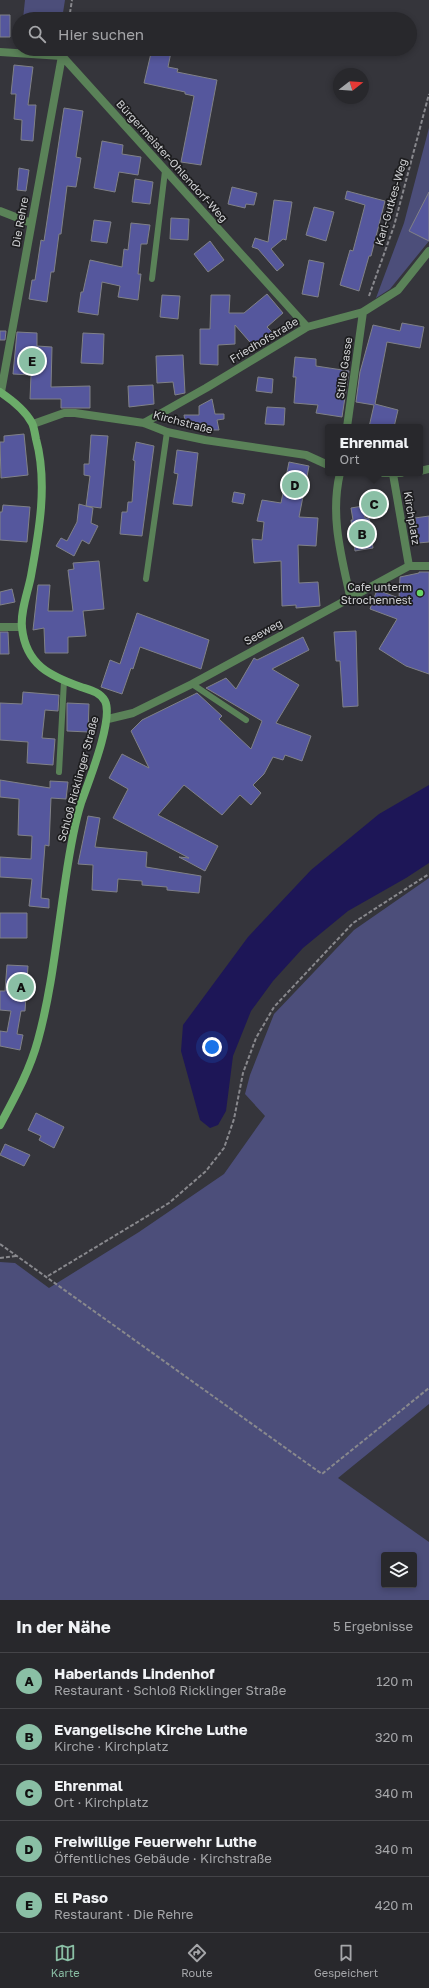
<!DOCTYPE html>
<html lang="de">
<head>
<meta charset="utf-8">
<style>
  :root { --surface:#28282c; --page:#303034; --text:#f1f3f6; --muted:#a5a6a9; --line:#444448; --accent:#8abfa5 }
  body { margin:0; font-family:"Golos Text",sans-serif; background:var(--page); color:var(--text) }
  .controls { position:absolute; right:12px; bottom:12px; display:grid; overflow:hidden; border-radius:4px; box-shadow:0 2px 6px #0003 }
  .controls button { width:36px; height:36px; display:grid; place-items:center; padding:0; border:0; border-bottom:1px solid var(--line); background:var(--surface); color:var(--text); font:20px sans-serif }
  .compass { position:absolute; left:333px; top:68px; width:36px; height:36px; border-radius:50%; background:var(--surface); box-shadow:0 2px 6px #0003; rotate:73deg }
  .you { position:absolute; left:212px; top:1047px; width:14px; height:14px; margin:-10px; border:3px solid #fff; border-radius:50%; background:#1a73e8; box-shadow:0 0 0 6px #1a73e833 }
  .badge { display:grid; place-items:center; width:26px; height:26px; border-radius:50%; background:var(--accent); color:#111; font-size:13px; font-weight:700 }
  .pin { position:absolute; translate:-50% -50%; border:2px solid #fff; box-shadow:0 1px 4px #0006 }
  .popup { position:absolute; left:325px; top:424px; width:98px; height:52px; box-sizing:border-box; display:grid; place-content:center; border-radius:4px; background:var(--surface); filter:drop-shadow(0 1px 3px #0005); font-size:13px; white-space:nowrap; color:var(--muted) }
  .popup b { font-size:15px; color:var(--text) }
  .popup::after { content:''; position:absolute; left:50%; top:100%; margin-left:-8px; border:8px solid transparent; border-top-color:var(--surface) }
  .list { margin:0; padding:0; list-style:none }
  h2 { display:flex; justify-content:space-between; align-items:center; height:52px; margin:0; padding:0 16px; font-size:17px }
  h2 small { font-size:13px; font-weight:400; color:var(--muted) }
  .list li { display:grid; grid-template-columns:26px 1fr auto; gap:12px; align-items:center; box-sizing:border-box; height:56px; padding:0 16px; border-top:1px solid var(--line) }
  .list b { display:block; font-size:15px; white-space:nowrap }
  .list p { margin:0; font-size:13px; white-space:nowrap; color:var(--muted) }
  .list em { font-size:13px; font-style:normal; color:var(--muted) }
  .icon { flex:none; width:22px; height:22px; fill:none; stroke:currentColor; stroke-width:2; stroke-linecap:round; stroke-linejoin:round }
  .map { position:relative; flex:none; width:429px; height:1600px; overflow:hidden }
  .search { position:absolute; background:var(--surface); box-shadow:0 2px 6px #0003; left:12px; right:12px; top:12px; height:44px; display:flex; align-items:center; gap:10px; box-sizing:border-box; padding:0 14px; border-radius:22px; color:var(--muted); font-size:15px }
  .sheet { height:332px; background:var(--surface) }
  nav { display:flex; justify-content:space-around; align-items:center; box-sizing:border-box; height:56px; border-top:1px solid var(--line); background:var(--surface); font-size:11px; color:var(--muted) }
  nav a { display:grid; justify-items:center; gap:2px }
  nav .on { color:var(--accent) }
  .map>svg:first-child { display:block }
</style>
</head>
<body>
<div class="map">
<svg width="429" height="1600" viewBox="0 0 429 1600">
  <rect width="100%" height="100%" fill="#35353b"/>
  <path fill="#4c4e7a" fill-rule="evenodd" d="M25 0H65L62 19H23Z
    M429 128V241L390 289 376 298 404 223Z
    M429 878V1404L338 1478 429 1542V1600H0V1262L15 1263 49 1288 139 1232 224 1174 265 1116 245 1094 250 1075 274 1014 354 930ZM384 1555H414V1585H384Z"/>
  <path fill="#1d1657" d="M429 785V863L406 878 348 911 303 948 273 981 251 1011 233 1056 226 1111 218 1125 210 1128 200 1120 181 1051 183 1025 248 937 311 870 379 814Z"/>
  <path fill="#55579d" stroke="#808187" d="M0 15H10V37H0Z
    M152 49 171 52 168 67 178 69 177 72 217 80 201 165 181 162 194 96 185 94V92L144 83Z
    M14 65 33 67 28 105H36L33 141 21 140 22 120 14 119 16 94H11Z
    M64 108 83 111 76 157 81 158 76 187 67 186 61 234H59L54 272H51L47 302 29 299 32 280H35L41 240 44 241Z
    M102 141 123 145 122 154 141 157 138 175 119 172 115 192 94 188Z
    M19 168 29 170 26 191 17 190Z
    M135 179 153 182 150 204 132 202Z
    M232 187 257 193 254 205 246 204 245 208 228 204Z
    M347 191 385 201 371 256H369L359 291 340 285 350 250 353 251 365 205 345 199Z
    M429 192V241L409 231Z
    M274 200 292 202 286 240 283 239 271 249 284 265 277 271 258 249 252 247 255 238 268 242Z
    M314 207 334 212 326 241 306 235Z
    M171 218 189 219 188 240 170 239Z
    M94 220 111 222 107 243 91 241Z
    M131 223 150 225 147 244H141L138 274H141L138 300 118 297 120 286 102 282 98 315 78 312 81 292H83L90 260 122 267 124 249 128 250Z
    M210 241 224 260 208 272 194 254Z
    M309 260 324 263 318 297 302 294Z
    M267 294 283 313 267 327 273 333 255 348 235 325V344L218 345V365L200 364V329H210L211 295H230L229 313H244Z
    M162 295 180 296 178 319 160 317Z
    M402 323 424 327 420 348 387 342 375 404 398 410 394 427H369L374 405 356 402 360 372 373 325 400 331Z
    M0 331H6L5 340H0Z
    M17 332 37 333V346L52 347 51 387 90 386V408H61V399H30L31 375 13 374Z
    M83 333 104 334 103 364 81 363Z
    M183 355 185 393 175 395 173 382 157 383 156 356Z
    M295 357 316 359V366L349 371 342 417 316 413 318 405 294 403 296 377H293Z
    M258 377 273 379 272 393 256 391Z
    M153 385 154 404 129 407 128 386Z
    M212 399 215 414H224V419L217 420 219 430H204L202 423 186 427 184 415H199V406Z
    M267 407 285 408 284 425 265 424Z
    M24 434 28 475 1 478 0 442H4V436Z
    M91 435 108 436 101 508 86 506 93 508 91 523 98 526 89 544 82 540 74 556 56 546 61 538 67 541 77 522 79 504 86 506 90 476 84 475V464H89Z
    M136 442 154 446 142 536 120 534 122 512H127L128 502H132L135 461 133 460Z
    M177 450 198 453 192 506 173 504 178 474 174 473Z
    M289 462 309 466 299 517 318 518 316 546 298 545 299 583 318 582 320 606 296 608V605L282 606 281 561 254 563 252 539 262 540 264 522 257 521 262 500 281 503Z
    M234 492 245 494 243 504 232 502Z
    M3 505 30 507 27 542 0 540V512H2Z
    M363 506 365 518H369L373 548 355 551 351 520H353L351 508Z
    M429 516V542L418 543 415 518Z
    M99 561 104 609 83 611 86 636 68 637V653H45L44 628 33 630 38 585H50L48 611H73L68 570 74 569 73 563Z
    M419 572H429V674L406 666 379 649 397 619 370 609 377 590 399 598 400 577 419 573Z
    M12 589 15 602 0 605V592Z
    M137 613 209 640 201 669 140 647 133 669 131 668 122 694 101 687 110 660 120 664Z
    M356 631 358 706 343 707 340 661H336L334 632Z
    M0 632H8L9 654H0Z
    M303 637 309 650 272 669 299 685 276 723 311 736 302 761 285 755 283 760 273 757 264 774 253 785 261 793 251 805 240 795 222 815 184 785 158 815 218 846 205 871 179 857 189 858 113 818 128 789 109 778 122 754 149 768 131 731 142 720 197 693 222 716 219 719 251 749 262 721 206 688 226 678 236 689 254 658 257 660Z
    M23 692 59 695 58 711 45 710 42 738 55 739 53 765 27 763 28 742 0 740V703L22 704Z
    M67 703 89 704 88 732 67 731Z
    M0 780 50 788V781L68 782 66 799 51 798 49 846 45 845 41 898 49 899V908L29 906 32 879 0 877V857L31 859 32 836 18 835 19 799 0 797Z
    M88 816 100 818 95 847 147 852 146 867 201 876 199 893 167 890V887L142 885V881L118 879 117 892 92 890 93 865 78 864Z
    M0 913H27V938H0Z
    M7 965 28 966 25 1011H21L17 1034 23 1035 20 1050 0 1046V1031L7 1032 11 1011 0 1010V991H5Z
    M36 1113 64 1127 54 1148 39 1140 41 1136 28 1130Z
    M5 1144 30 1155 24 1166 0 1155Z"/>
  <g fill="none" stroke-linecap="round" stroke-linejoin="round">
    <path stroke="#88888d" stroke-width="2" stroke-dasharray="4 2" stroke-linecap="butt" d="M69 19 72 0
      M369 296 394 226 429 94
      M0 1244 322 1474 429 1388
      M0 1258 16 1256
      M48 1276 169 1203 206 1171 224 1148 234 1119 243 1073 256 1038 274 1007 353 923 429 874"/>
    <path stroke="#5a8258" stroke-width="6" d="M152 279 165 171
      M146 579 167 432
      M192 684 246 720
      M59 772 64 681"/>
    <path stroke="#5a8258" stroke-width="8" d="M0 52 62 56 307 327
      M0 211 31 223
      M1 392 62 56
      M144 423 206 388 307 327 363 312 398 290 429 251
      M33 424 64 413H75L144 423 167 432 205 440 306 455 328 465
      M347 427 363 312
      M420 471 429 469
      M340 473C330 515 341 555 350 596
      M377 473H401
      M393 474 409 566
      M0 627H22
      M108 719 133 713 192 684 409 566H429"/>
    <path stroke="#6bac69" stroke-width="8" d="M0 392C12 400 25 410 32 423 34 427 35 434 36 439 48 483 39 532 31 576 28 592 20 612 22 628 26 665 50 676 81 687 90 690 100 692 105 701 114 719 88 783 81 803 73 828 69 856 65 883 57 935 52 989 38 1040 30 1070 15 1097 0 1125"/>
  </g>
  <circle fill="#67d465" stroke="#1d1d1f" stroke-width="1.5" cx="420" cy="593" r="4"/>
  <g text-anchor="middle" stroke-width="3.5" stroke-linejoin="round" paint-order="stroke">
    <g font-size="11" fill="#d1d2d5" stroke="#1d1d1f">
      <text transform="translate(172 161) rotate(48)" y="4">Bürgermeister-Ohlendorf-Weg</text>
      <text transform="translate(391 202) rotate(-74)" y="4">Karl-Gutkes-Weg</text>
      <text transform="translate(20 222) rotate(-80)" y="4">Die Rehre</text>
      <text transform="translate(264 340) rotate(-31)" y="4">Friedhofstraße</text>
      <text transform="translate(344 368) rotate(-82)" y="4">Stille Gasse</text>
      <text transform="translate(183 422) rotate(15)" y="4">Kirchstraße</text>
      <text transform="translate(412 518) rotate(81)" y="4">Kirchplatz</text>
      <text transform="translate(263 632) rotate(-29)" y="4">Seeweg</text>
      <text transform="translate(78 779) rotate(-75)" y="4">Schloß Ricklinger Straße</text>
    </g>
    <g font-size="11" fill="#d1d2d5" stroke="#1d1d1f" text-anchor="end">
      <text x="412" y="591">Cafe unterm<tspan x="412" dy="13">Strochennest</tspan></text>
    </g>
  </g>
</svg>
<div class="controls">
<button><svg class="icon" aria-label="layers" viewBox="0 0 24 24"><path d="M12 4l9 5-9 5-9-5zM3 14l9 5 9-5"/></svg></button>
</div>
<svg class="compass" viewBox="-18 -18 36 36"><path d="M0-13l5 13h-10z" fill="#e53935"/><path d="M0 13l5-13h-10z" fill="#a5a6a9"/></svg>
<div class="you"></div>
<div class="pin badge" style="left:21px;top:987px">A</div>
<div class="pin badge" style="left:362px;top:534px">B</div>
<div class="pin badge" style="left:374px;top:504px">C</div>
<div class="popup"><b>Ehrenmal</b>Ort</div>
<div class="pin badge" style="left:295px;top:485px">D</div>
<div class="pin badge" style="left:32px;top:361px">E</div>
<div class="search"><svg class="icon" aria-label="search" viewBox="0 0 24 24"><circle cx="10" cy="10" r="6"/><path d="M15 15l6 6"/></svg>Hier suchen</div>
</div>
<section class="sheet">
<h2>In der Nähe<small>5 Ergebnisse</small></h2>
<ul class="list">
<li><span class="badge">A</span><div><b>Haberlands Lindenhof</b><p>Restaurant · Schloß Ricklinger Straße</p></div><em>120 m</em></li>
<li><span class="badge">B</span><div><b>Evangelische Kirche Luthe</b><p>Kirche · Kirchplatz</p></div><em>320 m</em></li>
<li><span class="badge">C</span><div><b>Ehrenmal</b><p>Ort · Kirchplatz</p></div><em>340 m</em></li>
<li><span class="badge">D</span><div><b>Freiwillige Feuerwehr Luthe</b><p>Öffentliches Gebäude · Kirchstraße</p></div><em>340 m</em></li>
<li><span class="badge">E</span><div><b>El Paso</b><p>Restaurant · Die Rehre</p></div><em>420 m</em></li>
</ul>
</section>
<nav>
<a class="on"><svg class="icon" aria-label="map" viewBox="0 0 24 24"><path d="M3 6l6-2 6 2 6-2v14l-6 2-6-2-6 2zM9 4v14M15 6v14"/></svg>Karte</a>
<a><svg class="icon" aria-label="directions" viewBox="0 0 24 24"><path d="M12 3l9 9-9 9-9-9zM9 14v-3h6M13 9l2 2-2 2"/></svg>Route</a>
<a><svg class="icon" aria-label="saved" viewBox="0 0 24 24"><path d="M7 4h10v16l-5-4-5 4z"/></svg>Gespeichert</a>
</nav>
</body>
</html>
